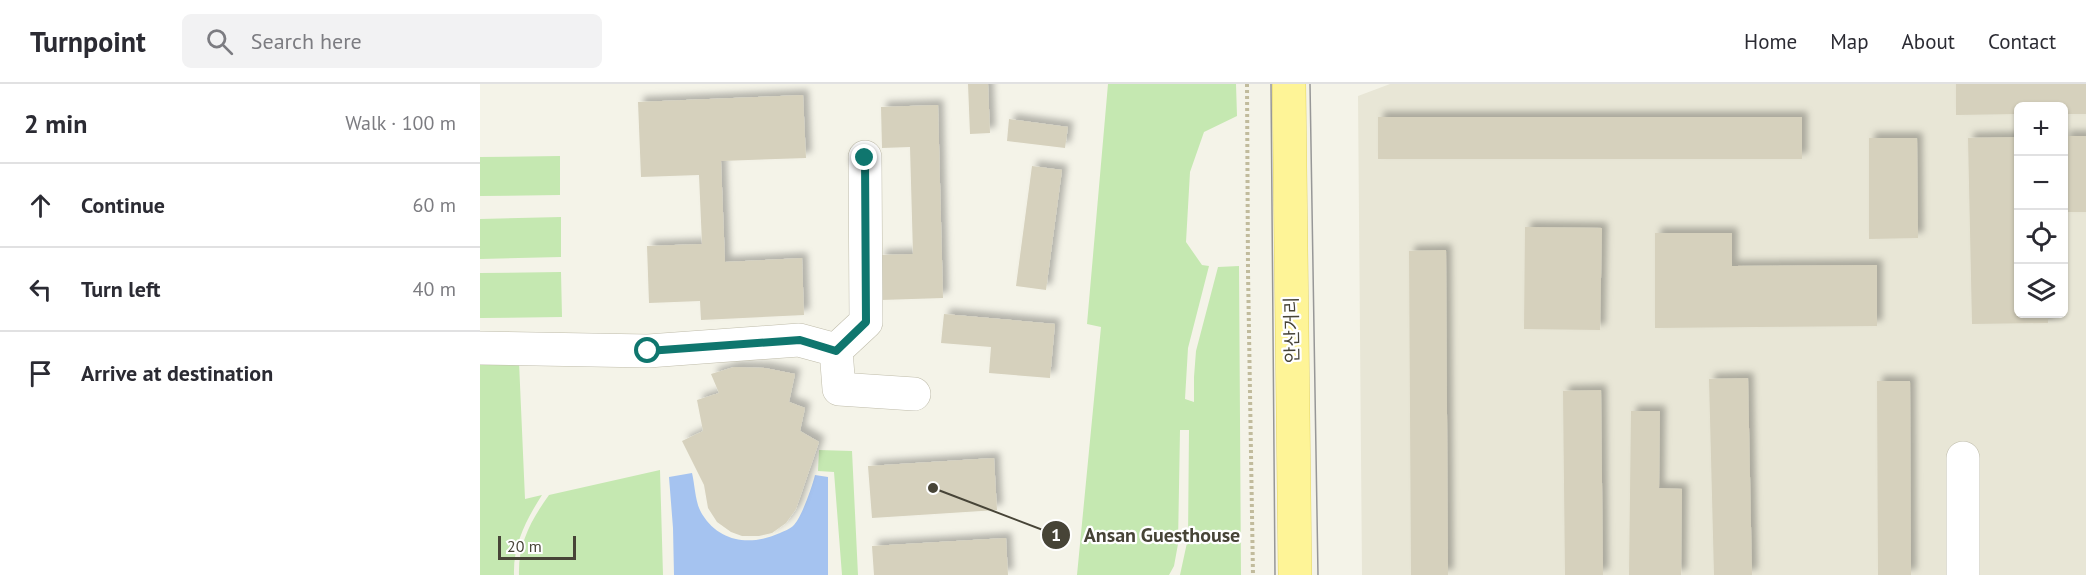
<!DOCTYPE html>
<html lang="en">
<head>
<meta charset="utf-8">
<style>
  :root { --surface:#fff; --page:#f2f2f3; --text:#2b2b33; --muted:#7c7c81; --line:#e1e1e2 }
  body { margin:0; font-family:"PT Sans","Noto Sans KR",sans-serif; background:var(--page); color:var(--text) }
  .controls { position:absolute; right:18px; top:18px; display:grid; overflow:hidden; border-radius:9px; box-shadow:0 2px 4px #0004 }
  .controls button { width:54px; height:54px; display:grid; place-items:center; padding:0; border:0; border-bottom:2px solid var(--line); background:var(--surface); color:var(--text); font:30px sans-serif }
  .scale { position:absolute; left:18px; bottom:15px; width:78px; box-sizing:border-box; padding-left:6px; border:3px solid #474437; border-top:0; font-size:16px; line-height:21px; white-space:nowrap; color:#474437; -webkit-text-stroke:4px #fff; paint-order:stroke }
  .stop { position:absolute; width:18px; height:18px; margin:-14px; border:4px solid #0f766e; border-radius:50%; background:#fff }
  .stop.end { background:#0f766e; border-color:#fff; box-shadow:0 2px 6px #0008 }
  .list { margin:0; padding:0; list-style:none }
  h2 { display:flex; justify-content:space-between; align-items:center; height:78px; margin:0; padding:0 24px; font-size:26px }
  h2 small { font-size:20px; font-weight:400; color:var(--muted) }
  .list li { display:grid; grid-template-columns:39px 1fr auto; gap:18px; align-items:center; box-sizing:border-box; height:84px; padding:0 24px; border-top:2px solid var(--line) }
  .list b { display:block; font-size:22px; white-space:nowrap }
  .list em { font-size:20px; font-style:normal; color:var(--muted) }
  .icon { flex:none; width:33px; height:33px; fill:none; stroke:currentColor; stroke-width:2; stroke-linecap:round; stroke-linejoin:round }
  .map { position:relative; flex:none; width:1606px; height:491px; overflow:hidden }
  header { display:flex; align-items:center; gap:36px; box-sizing:border-box; height:84px; padding:0 30px; background:var(--surface); border-bottom:2px solid var(--line) }
  header strong { font-size:28px }
  nav { display:flex; gap:33px; margin-inline-start:auto; font-size:21px }
  .search { width:420px; height:54px; background:var(--page); display:flex; align-items:center; gap:15px; box-sizing:border-box; padding:0 21px; border-radius:9px; color:var(--muted); font-size:22px }
  main { display:flex }
  aside { flex:1; background:var(--surface) }
  .map>svg:first-child { display:block }
</style>
</head>
<body>
<header>
<strong>Turnpoint</strong>
<div class="search"><svg class="icon" aria-label="search" viewBox="0 0 24 24"><circle cx="10" cy="10" r="6"/><path d="M15 15l6 6"/></svg>Search here</div>
<nav><a>Home</a><a>Map</a><a>About</a><a>Contact</a></nav>
</header>
<main>
<aside>
<h2>2 min<small>Walk · 100 m</small></h2>
<ul class="list">
<li><svg class="icon" aria-label="ahead" viewBox="0 0 24 24"><path d="M12 20V5M6 11l6-6 6 6"/></svg><div><b>Continue</b></div><em>60 m</em></li>
<li><svg class="icon" aria-label="left" viewBox="0 0 24 24"><path d="M17 20v-9H6M10 6l-5 5 5 5"/></svg><div><b>Turn left</b></div><em>40 m</em></li>
<li><svg class="icon" aria-label="arrive" viewBox="0 0 24 24"><path d="M6 21V4h12l-3 4 3 4H6"/></svg><div><b>Arrive at destination</b></div></li>
</ul>
</aside>
<div class="map">
<svg width="1606" height="491" viewBox="0 0 1606 491">
  <defs>
    <filter id="shadow"><feDropShadow dx="5.5" dy="-5.5" stdDeviation="3" flood-color="#0004"/></filter>
  </defs>
  <rect width="100%" height="100%" fill="#f4f3e8"/>
  <path fill="#e8e6d6" fill-rule="evenodd" d="M910 0H1606V491H882L878 12ZM1538 22H1584V230H1538Z"/>
  <path fill="#c5e8b1" d="M628 0H756L757 32 724 48 710 88 706 158 722 181 729 182 708 264 705 315 714 318V293L716 267 738 183 759 182 761 491H700L708 454 709 346H700L698 460 694 482 689 491H597L621 243 607 240Z
    M80 72V111L0 112V73Z
    M81 133V173L0 175V135Z
    M81 188 82 233 0 234V189Z
    M0 271 39 278 45 415 62 411C46 436 33 461 34 491H0Z
    M339 366 372 367 378 491H362L354 388 338 387Z
    M180 386 183 491H39C38 460 51 436 69 411Z"/>
  <path fill="#a5c3f0" d="M212 389C215 401 215 419 222 430 240 459 271 462 300 449 304 447 310 445 313 442 321 435 332 403 335 391L348 393V491H194L193 444 189 393Z"/>
  <path fill="#d6d1bd" filter="url(#shadow)" d="M488 0H508L510 49 490 50Z
    M1476 0H1606V30H1584V22H1538V30L1476 31Z
    M323 11 326 74 241 77 245 178 322 174 324 231 221 236 220 217 169 219 167 162 222 160 219 91 161 93 158 18Z
    M458 21 463 214 401 216 400 171 433 170 430 63 402 64 401 23Z
    M898 33H1322V75H898Z
    M529 35 588 43 585 64 527 57Z
    M1584 52H1606V128H1584Z
    M1538 53V230H1568V239L1492 240 1488 54Z
    M1389 54H1437L1438 154 1389 155Z
    M552 82 582 86 566 206 536 202Z
    M1045 143 1122 144 1120 246 1044 245Z
    M1175 149H1252V182L1397 181V242L1175 244Z
    M966 166 968 491H931L929 167Z
    M464 230 575 240 570 294 509 289 511 263 461 259Z
    M254 283 285 284 315 290 309 318 325 324 320 347 339 358 316 425 306 439 292 449 279 452H262L251 448 237 438 228 424 224 401 202 357 223 347 217 316 239 309 231 290Z
    M1268 294 1272 491H1234L1229 295Z
    M1397 297H1430L1431 491H1398Z
    M1121 306 1123 491H1085L1083 307Z
    M1151 327H1180L1179 404 1202 405 1201 491H1149Z
    M514 374 517 426 392 434 388 382Z
    M526 454 528 491H394L392 462Z"/>
  <g fill="none" stroke-linecap="round" stroke-linejoin="round">
    <defs>
      <path id="minor" d="M0 264 168 267 319 256 356 266 359 305 434 310
        M356 266 386 238 385 73
        M1483 491V374"/>
      <path id="major" d="M809 0 815 491"/>
    </defs>
    <use href="#minor" stroke="#bfbcaa" stroke-width="34"/>
    <use href="#major" stroke="#e4d666" stroke-width="34"/>
    <path stroke="#c1bb9c" stroke-width="4" stroke-dasharray="3 3" stroke-linecap="butt" d="M767 0 768 187 773 491"/>
    <use href="#minor" stroke="#fff" stroke-width="33"/>
    <use href="#major" stroke="#fef497" stroke-width="33"/>
    <path stroke="#979797" stroke-width="1.5" d="M791 0 795 491
      M830 0 838 491"/>
  </g>
  <g fill="none" stroke-linecap="round" stroke-linejoin="round">
    <path stroke="#0f766e" stroke-width="8" d="M168 267 320 256 356 267 386 238 385 74"/>
  </g>
  <g text-anchor="middle" stroke-width="4.5" stroke-linejoin="round" paint-order="stroke">
    <g font-size="18" fill="#474437" stroke="#fff">
      <text transform="translate(812 246) rotate(-91)" y="6">안산거리</text>
    </g>
  </g>
  <path fill="none" stroke="#474437" stroke-width="2" d="M453 404L576 451"/>
  <g fill="#474437" stroke="#fff" stroke-width="2">
    <circle cx="453" cy="404" r="6"/>
    <circle cx="576" cy="451" r="15"/>
  </g>
  <g font-size="18" text-anchor="middle" font-weight="bold" fill="#fff">
    <text x="576" y="457">1</text>
  </g>
  <g font-size="20" text-anchor="middle" font-weight="bold" fill="#474437" stroke="#fff" stroke-width="4.5" stroke-linejoin="round" paint-order="stroke">
    <text x="682" y="458">Ansan Guesthouse</text>
  </g>
</svg>
<div class="controls">
<button>+</button>
<button>−</button>
<button><svg class="icon" aria-label="locate" viewBox="0 0 24 24"><circle cx="12" cy="12" r="6"/><path d="M12 2v4M12 18v4M2 12h4M18 12h4"/></svg></button>
<button><svg class="icon" aria-label="layers" viewBox="0 0 24 24"><path d="M12 4l9 5-9 5-9-5zM3 14l9 5 9-5"/></svg></button>
</div>
<div class="scale">20 m</div>
<div class="stop" style="left:168px;top:267px"></div>
<div class="stop end" style="left:385px;top:74px"></div>
</div>
</main>
</body>
</html>
